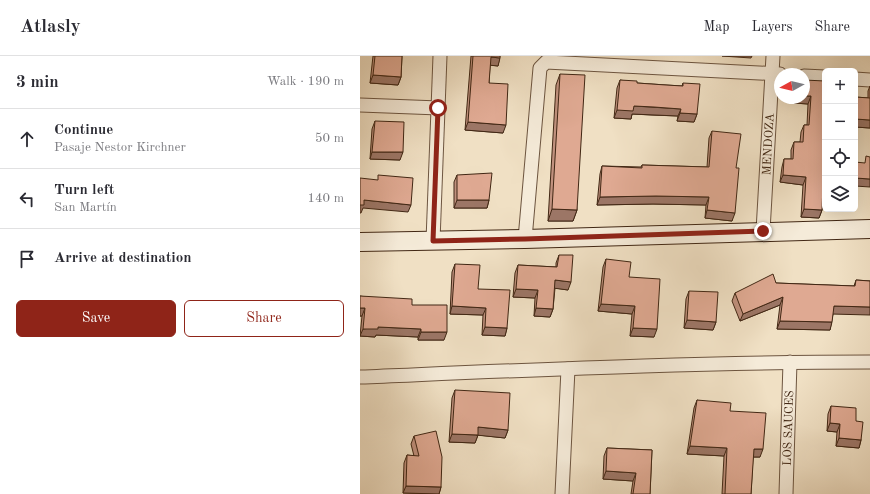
<!DOCTYPE html>
<html lang="en">
<head>
<meta charset="utf-8">
<style>
  :root { --surface:#fff; --page:#f7f7f7; --text:#2b2b33; --muted:#7c7c81; --line:#e1e1e2; --accent:#8f2418 }
  body { margin:0; font-family:"Old Standard TT",serif; background:var(--page); color:var(--text) }
  .controls { position:absolute; right:12px; top:12px; display:grid; overflow:hidden; border-radius:6px; box-shadow:0 4px 16px #0002 }
  .controls button { width:36px; height:36px; display:grid; place-items:center; padding:0; border:0; border-bottom:1px solid var(--line); background:var(--surface); color:var(--text); font:20px sans-serif }
  .compass { position:absolute; left:414px; top:12px; width:36px; height:36px; border-radius:50%; background:var(--surface); box-shadow:0 4px 16px #0002; rotate:262deg }
  .stop { position:absolute; width:12px; height:12px; margin:-9px; border:3px solid #8f2418; border-radius:50%; background:#fff }
  .stop.end { background:#8f2418; border-color:#fff; box-shadow:0 1px 4px #0008 }
  .list { margin:0; padding:0; list-style:none }
  h2 { display:flex; justify-content:space-between; align-items:center; height:52px; margin:0; padding:0 16px; font-size:17px }
  h2 small { font-size:13px; font-weight:400; color:var(--muted) }
  .list li { display:grid; grid-template-columns:26px 1fr auto; gap:12px; align-items:center; box-sizing:border-box; height:60px; padding:0 16px; border-top:1px solid var(--line) }
  .list b { display:block; font-size:15px; white-space:nowrap }
  .list p { margin:0; font-size:13px; white-space:nowrap; color:var(--muted) }
  .list em { font-size:13px; font-style:normal; color:var(--muted) }
  .actions { display:flex; gap:8px; padding:12px 16px }
  .actions a { flex:1; padding:9px 0; border:1px solid var(--accent); border-radius:6px; text-align:center; font-size:14px; color:var(--accent) }
  .actions .main { background:var(--accent); color:#fff }
  .icon { flex:none; width:22px; height:22px; fill:none; stroke:currentColor; stroke-width:2; stroke-linecap:round; stroke-linejoin:round }
  .map { position:relative; flex:none; width:510px; height:438px; overflow:hidden }
  header { display:flex; align-items:center; gap:24px; box-sizing:border-box; height:56px; padding:0 20px; background:var(--surface); border-bottom:1px solid var(--line) }
  header strong { font-size:19px }
  nav { display:flex; gap:22px; margin-inline-start:auto; font-size:14px }
  main { display:flex }
  aside { flex:1; background:var(--surface) }
  .map>svg:first-child { display:block }
</style>
</head>
<body>
<header>
<strong>Atlasly</strong>
<nav><a>Map</a><a>Layers</a><a>Share</a></nav>
</header>
<main>
<aside>
<h2>3 min<small>Walk · 190 m</small></h2>
<ul class="list">
<li><svg class="icon" aria-label="ahead" viewBox="0 0 24 24"><path d="M12 20V5M6 11l6-6 6 6"/></svg><div><b>Continue</b><p>Pasaje Nestor Kirchner</p></div><em>50 m</em></li>
<li><svg class="icon" aria-label="left" viewBox="0 0 24 24"><path d="M17 20v-9H6M10 6l-5 5 5 5"/></svg><div><b>Turn left</b><p>San Martín</p></div><em>140 m</em></li>
<li><svg class="icon" aria-label="arrive" viewBox="0 0 24 24"><path d="M6 21V4h12l-3 4 3 4H6"/></svg><div><b>Arrive at destination</b></div></li>
</ul>
<div class="actions"><a class="main">Save</a><a>Share</a></div>
</aside>
<div class="map">
<svg width="510" height="438" viewBox="0 0 510 438">
  <rect width="100%" height="100%" fill="#f0e0c4"/>
  <filter id="stains"><feTurbulence type="fractalNoise" baseFrequency=".005" numOctaves="4"/><feColorMatrix values="0 0 0 0 .2 0 0 0 0 .09 0 0 0 0 .02 0 0 0 .5 -.17"/></filter>
  <radialGradient id="worn" r=".72"><stop offset=".6" stop-color="#630" stop-opacity="0"/><stop offset="1" stop-color="#630" stop-opacity=".3"/></radialGradient>
  <g fill="none" stroke-linecap="round" stroke-linejoin="round">
    <defs>
      <g id="street">
        <path d="M444 20 465 21"/>
        <path d="M495 23 510 24"/>
        <path d="M0 49 79 52"/>
        <path id="s1" d="M403 175 413 0"/>
        <path d="M165 183 180 12 186 6 420 18"/>
        <path d="M73 185 80 0"/>
        <path d="M0 321C170 314 340 306 510 306"/>
        <path d="M202 438 208 313"/>
        <path id="s2" d="M426 438 430 306"/>
      </g>
      <path id="secondary" d="M0 186 165 183 510 173"/>
    </defs>
    <use href="#street" stroke="#6d5540" stroke-width="15"/>
    <use href="#secondary" stroke="#412714" stroke-width="20"/>
    <use href="#street" stroke="#f5ebd9" stroke-width="13"/>
    <use href="#secondary" stroke="#f5ebd9" stroke-width="18"/>
  </g>
  <path fill="#c0917e" stroke="#412714" d="M13 0H42L41 21 38 29 10 27Z
    M111 0H140L138 10 130 9 129 27 143 77 105 74Z
    M200 18 217 154 213 165H188L196 29Z
    M260 24 277 27 306 29 322 30 323 27 337 58 334 66 317 65 318 60 291 59 272 58 271 63 254 62 257 32Z
    M444 24 465 70V113L464 112 462 154 459 162 441 161 443 129 420 126 422 111 424 103H431V94L434 86H440L441 76 444 69H447L448 48 434 47 435 42H444Z
    M510 30V72L495 71V41L508 42V35Z
    M15 65 40 104 10 103 12 73Z
    M352 75 376 112 372 165 345 162 346 149 293 148 237 149 240 118 242 110 281 111 282 109 347 111 349 82Z
    M97 119 129 144 127 152H94V126Z
    M199 199 208 234 195 232 193 253 190 261 174 260 175 242 153 241 155 217 158 209 196 211V207Z
    M246 203 269 221 294 281 270 280 272 258 238 255 243 211Z
    M95 208 118 233 147 272 145 280 122 279 123 259 90 258 92 216Z
    M496 224 510 225 473 258 470 274 417 273 420 249 380 265 372 245 375 237 416 227 494 230Z
    M329 235 356 266 353 274 324 272 326 243Z
    M0 240 52 249 84 284H58V281L16 279 15 281 0 280 2 260H0Z
    M95 334 148 374 145 382 118 379 115 387 89 386 92 342Z
    M337 344 370 355 400 401H393L391 438H362L364 400 327 398 334 352Z
    M471 350 496 365 501 384 499 392 476 390 477 376 467 375 468 358Z
    M54 380 81 431 79 438 43 437 44 407 47 399 54 400 51 388Z
    M247 392 292 394 290 438H271L273 425 243 423 244 400Z"/>
  <path fill="#9c7666" stroke="#412714" d="M362 0H392L391 2Z
    M131 1 140 2 138 10 128 9Z
    M13 19 41 21 38 29 10 27Z
    M444 40H451L448 48 434 47 436 42H444Z
    M274 50 321 53 318 60 272 58 271 63 254 62 257 54Z
    M320 57 337 58 334 66 317 65Z
    M495 63 510 64V72L495 71Z
    M108 66 146 69 143 77 105 74Z
    M12 96H43L40 104 10 103Z
    M464 104H465V113L461 112Z
    M423 119 446 121 443 129 420 126Z
    M495 122 510 123V131L495 130Z
    M296 140 349 141 346 149 293 148 237 149 240 141Z
    M4 144 51 149 48 156 3 152 1 157H0V149Z
    M97 144H129L127 152H94Z
    M192 153 217 154 213 165H188Z
    M444 153 462 154 459 162 441 161Z
    M347 154 375 157 372 165 345 162Z
    M195 224 211 226 208 234 193 232Z
    M156 233 178 234 175 242 153 241Z
    M423 241 420 249 380 265 383 258Z
    M241 248 275 250 272 258 238 255Z
    M92 250 126 252 123 259 90 258Z
    M474 250 510 251V259L471 258Z
    M0 252H5L2 260H0Z
    M176 252 193 253 190 261 174 260Z
    M327 264 356 266 353 274 324 272Z
    M420 265 472 266 470 274 417 273Z
    M18 271 61 273 58 281 16 279 15 281 0 280 3 273Z
    M125 271 147 272 145 280 122 279Z
    M273 272 297 273 294 281 270 280Z
    M61 276H87L84 284H58Z
    M470 367 480 368 477 376 467 375Z
    M118 371 148 374 145 382 116 379Z
    M92 378 118 379 115 387 89 386Z
    M479 382 501 384 499 392 476 390Z
    M330 390 367 392 364 400 327 398Z
    M394 393H403L400 401H391Z
    M246 415 276 417 273 425 243 423Z
    M46 430 81 431 79 438 43 437Z"/>
  <path fill="#dfa992" stroke="#412714" d="M15 0H42L41 21 13 19Z
    M113 0H140V2L131 1 129 27 148 28 146 69 108 66Z
    M200 18 225 19 217 154 192 153Z
    M260 24 277 25V27L306 29 323 30V27L340 28 337 58 320 57 321 53 294 51 274 50 273 55 257 54Z
    M444 24 465 25V104H464L462 154 444 153 446 121 423 119 424 103H433L434 86H443L444 69H449L451 40H444Z
    M495 41 510 42V64L495 63Z
    M15 65 44 66 43 96H12Z
    M352 75 381 78 376 112H379L375 157 347 154 349 141 296 140 240 141 242 110 282 112V109L349 111Z
    M506 100 510 101V123L495 122V106L505 107Z
    M132 117 129 144H97V119Z
    M18 119 53 122 51 149 4 144V149H0V122L18 124Z
    M199 199H213L211 226 195 224 193 253 176 252 178 234 156 233 158 209 197 211Z
    M246 203 271 206 269 221 300 223 297 273 273 272 275 250 241 248Z
    M95 208 120 209 118 233 150 234 147 272 125 271 126 252 92 250Z
    M413 218 416 227 495 230 496 224 510 225V251L474 250 472 266 420 265 423 241 383 258 375 237Z
    M329 235 358 236 356 266 327 264Z
    M0 240 52 243V249H87V276H61V273L18 271V273H3L5 252H0Z
    M95 334 150 337 148 374 118 371V379L92 378Z
    M337 344 371 347 370 355 406 357 403 393H394L391 438H365L367 392 330 390Z
    M471 350 496 352V365L503 366 501 384 479 382 480 368 470 367Z
    M76 375 82 401 81 431 46 430 47 399 59 400 54 380Z
    M247 392 292 394 290 438H273L276 417 246 415Z"/>
  <g fill="none" stroke-linecap="round" stroke-linejoin="round">
    <path stroke="#8f2418" stroke-width="5" d="M78 52 73 185 165 183 403 175"/>
  </g>
  <g text-anchor="middle" stroke-width="3.5" stroke-linejoin="round" paint-order="stroke">
    <g font-size="12" fill="#412714" stroke="#f5ebd9">
      <text dy="4" stroke="none"><textPath href="#s1" startOffset="87">MENDOZA</textPath></text>
      <text dy="4" stroke="none"><textPath href="#s2" startOffset="66">LOS SAUCES</textPath></text>
    </g>
  </g>
  <rect width="100%" height="100%" filter="url(#stains)"/>
  <rect width="100%" height="100%" fill="url(#worn)"/>
</svg>
<div class="controls">
<button>+</button>
<button>−</button>
<button><svg class="icon" aria-label="locate" viewBox="0 0 24 24"><circle cx="12" cy="12" r="6"/><path d="M12 2v4M12 18v4M2 12h4M18 12h4"/></svg></button>
<button><svg class="icon" aria-label="layers" viewBox="0 0 24 24"><path d="M12 4l9 5-9 5-9-5zM3 14l9 5 9-5"/></svg></button>
</div>
<svg class="compass" viewBox="-18 -18 36 36"><path d="M0-13l5 13h-10z" fill="#e53935"/><path d="M0 13l5-13h-10z" fill="#7c7c81"/></svg>
<div class="stop" style="left:78px;top:52px"></div>
<div class="stop end" style="left:403px;top:175px"></div>
</div>
</main>
</body>
</html>
